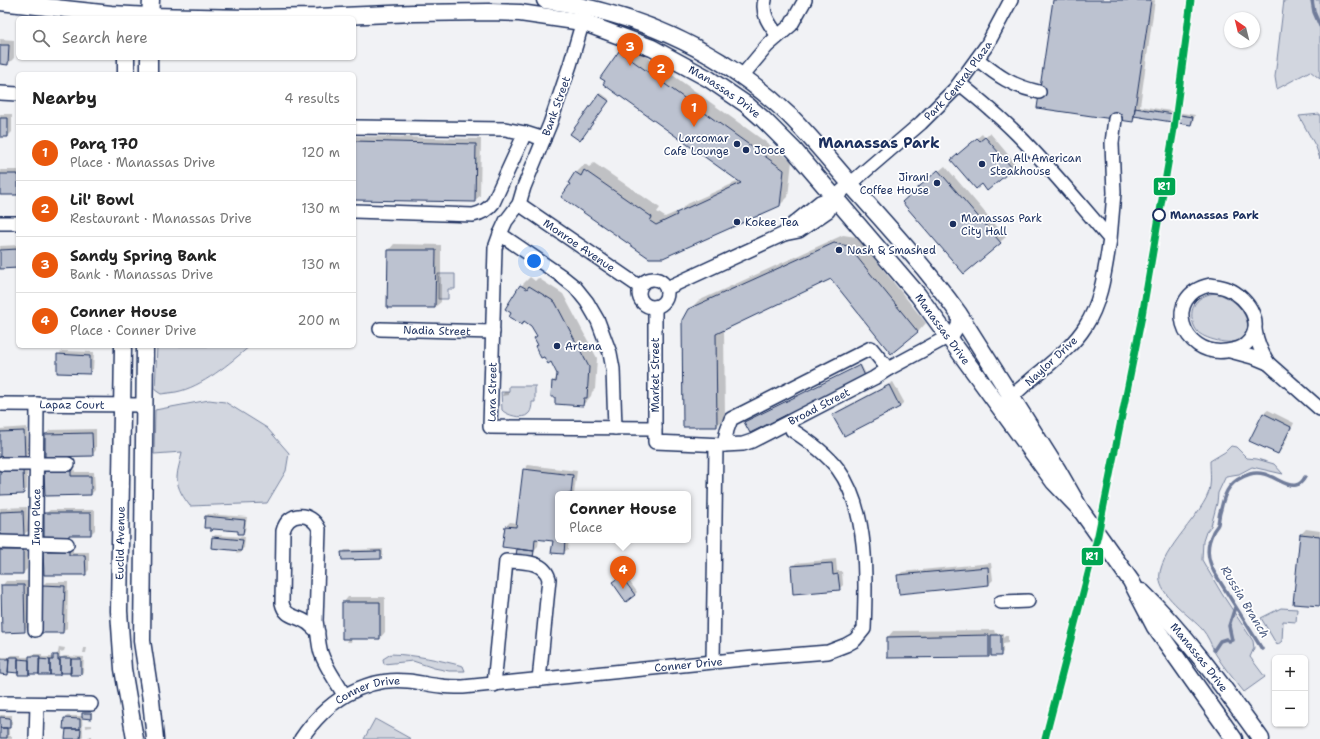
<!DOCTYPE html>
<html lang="en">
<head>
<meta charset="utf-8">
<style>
  :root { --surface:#fff; --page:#f2f2f2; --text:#222; --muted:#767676; --line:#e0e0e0; --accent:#ea580c }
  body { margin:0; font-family:"Shantell Sans",sans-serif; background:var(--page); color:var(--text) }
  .controls { position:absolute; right:12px; bottom:12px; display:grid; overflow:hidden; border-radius:6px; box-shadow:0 1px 3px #0004 }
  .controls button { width:36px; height:36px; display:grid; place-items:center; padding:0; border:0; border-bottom:1px solid var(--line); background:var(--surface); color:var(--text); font:20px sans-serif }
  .compass { position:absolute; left:1224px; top:12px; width:36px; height:36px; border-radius:50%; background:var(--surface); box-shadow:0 1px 3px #0004; rotate:325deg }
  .you { position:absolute; left:534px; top:261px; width:14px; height:14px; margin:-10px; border:3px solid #fff; border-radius:50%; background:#1a73e8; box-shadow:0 0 0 6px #1a73e833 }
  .badge { display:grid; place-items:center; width:26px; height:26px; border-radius:50%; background:var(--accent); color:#fff; font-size:13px; font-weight:700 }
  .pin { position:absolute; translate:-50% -33px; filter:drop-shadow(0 1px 2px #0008) }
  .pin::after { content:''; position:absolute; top:21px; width:14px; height:12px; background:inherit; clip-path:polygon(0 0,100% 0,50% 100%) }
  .popup { position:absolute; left:555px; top:491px; width:136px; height:52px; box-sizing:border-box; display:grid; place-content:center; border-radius:6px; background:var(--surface); filter:drop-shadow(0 1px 3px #0005); font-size:13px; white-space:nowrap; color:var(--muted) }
  .popup b { font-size:15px; color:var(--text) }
  .popup::after { content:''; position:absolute; left:50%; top:100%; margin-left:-8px; border:8px solid transparent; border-top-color:var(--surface) }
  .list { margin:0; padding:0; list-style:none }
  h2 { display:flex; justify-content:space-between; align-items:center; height:52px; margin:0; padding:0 16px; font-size:17px }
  h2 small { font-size:13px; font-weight:400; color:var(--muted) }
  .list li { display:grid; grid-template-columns:26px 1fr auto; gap:12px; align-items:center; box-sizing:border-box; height:56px; padding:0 16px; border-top:1px solid var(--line) }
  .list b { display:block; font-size:15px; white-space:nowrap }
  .list p { margin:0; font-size:13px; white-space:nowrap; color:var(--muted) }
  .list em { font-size:13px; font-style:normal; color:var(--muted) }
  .icon { flex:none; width:22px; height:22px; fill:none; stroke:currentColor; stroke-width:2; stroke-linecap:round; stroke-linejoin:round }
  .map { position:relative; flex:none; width:1320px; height:739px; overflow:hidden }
  .search { position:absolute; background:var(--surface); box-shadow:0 1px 3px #0004; left:16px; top:16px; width:340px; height:44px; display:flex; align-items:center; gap:10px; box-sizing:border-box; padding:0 14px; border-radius:6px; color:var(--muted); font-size:15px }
  .panel { position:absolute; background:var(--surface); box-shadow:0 1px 3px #0004; left:16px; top:72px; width:340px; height:276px; border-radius:6px }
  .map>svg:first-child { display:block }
</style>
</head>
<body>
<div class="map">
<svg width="1320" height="739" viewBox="0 0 1320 739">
  <rect width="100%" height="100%" fill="#f1f2f5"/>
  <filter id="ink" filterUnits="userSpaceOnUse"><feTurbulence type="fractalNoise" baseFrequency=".025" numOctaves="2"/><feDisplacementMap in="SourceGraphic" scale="8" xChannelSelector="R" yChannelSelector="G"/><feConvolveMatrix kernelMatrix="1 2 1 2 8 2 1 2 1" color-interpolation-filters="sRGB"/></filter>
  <g filter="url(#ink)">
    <path fill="#d2d6df" stroke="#76829e" d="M1284 0H1320V79L1310 71 1277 89 1275 77Z
      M1320 114V159L1316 147 1299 116Z
      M438 274H455V289H448V299H438Z
      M1215 293C1232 297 1246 309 1248 327 1246 331 1244 337 1240 340 1231 346 1203 339 1197 331 1194 327 1193 323 1192 319 1190 304 1200 295 1215 293Z
      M157 346H250C230 363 202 387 176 392 171 393 166 393 161 394L155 390Z
      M509 386H535V402H532C532 406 531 412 528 414 523 420 506 415 502 410L501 392H509Z
      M209 400 225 402 267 428 289 453 286 471 267 503 190 506C184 498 177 489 177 477 177 470 181 460 182 452L154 454 155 410Z
      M1231 446 1236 447 1247 458 1257 459 1274 464 1283 474 1252 467 1239 474 1226 476 1218 493 1217 503 1211 526 1206 532 1203 541 1202 560 1222 594 1253 641 1254 648 1250 657 1265 677 1244 692C1234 679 1223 667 1215 653 1211 644 1208 636 1202 629 1191 617 1163 598 1160 581 1155 556 1199 518 1208 494 1212 484 1210 472 1210 461L1225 452Z
      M1281 608 1297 609 1296 622 1283 621 1282 641 1277 645 1261 618Z
      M391 654C417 655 439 660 463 666L465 671H449L434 668 413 661 384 664 383 659Z
      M375 719 411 739H364Z"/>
    <path fill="#0003" d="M1054 0H1155L1140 106 1195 115 1193 122 1191 124 1137 115 1132 120Z
      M0 39 14 40V58L8 64 0 63Z
      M628 43 792 161 788 197 780 205 663 257 572 184 576 173 585 164 589 167 594 163 660 208 657 212 665 217 681 210 685 205 739 181 620 52Z
      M601 93 609 99 581 139 571 133Z
      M0 114H12V132L8 136H0Z
      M990 133 1016 164 1012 168 957 156 982 134 985 138Z
      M354 136 481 139 480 196 474 201 354 199Z
      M945 166 1006 237 1000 242 909 196Z
      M0 170H18V194H0Z
      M843 235 857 237 926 323 918 332 832 278 724 329 725 417 717 426 689 310 698 301Z
      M394 244 441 245V302L435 307H388L389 250Z
      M18 245V267L0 268V246Z
      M530 277 535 281 538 278 563 294 597 358 595 389 592 392 591 396 583 405 553 382 557 377 558 374 551 361 536 347 539 344 538 336 532 325 525 321 522 324 521 286Z
      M62 351 94 352 93 369 89 373 58 355Z
      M861 365 866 374 865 375 750 431 746 421Z
      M893 382 904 402 900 406 844 435 834 415 838 411Z
      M504 392H509V395L502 396Z
      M1268 410 1294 423 1282 449 1278 453 1263 414Z
      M27 427 29 453 25 457 0 458V429Z
      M96 429V450L92 455 46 434 50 430Z
      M528 465 577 471 574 494H558V540H569L568 549 563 553 554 540 539 539 538 546 535 549 533 556 517 554 518 548 506 526 510 522 518 523 524 470Z
      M27 466V489L23 493 0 494V469Z
      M74 467 75 472H94L95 490 91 494 45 472 50 468Z
      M27 507 28 531 23 535 0 536V508Z
      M50 510H95V530L91 534H71L69 536 45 514Z
      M208 514 247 517 245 531 243 533 239 530 215 528 212 530 206 516Z
      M1306 529 1320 531V605L1300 535Z
      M215 535 245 537 244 548 241 550V553L236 554 237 550 213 537Z
      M2 546H27V569L23 573H0V549Z
      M49 547H73V552H89V570L85 574 44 551Z
      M383 549V555L381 558 357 559 356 561H352V559L342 553 345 550Z
      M836 559 837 571H842L843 585 839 589 792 567 796 563Z
      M991 563 993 580 989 584 898 576 902 572Z
      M624 574 637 592 634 595 613 582Z
      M6 581H28V627L24 631 2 586Z
      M46 582H68L67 628 63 632 42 586Z
      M348 597H385V632L380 638H352L351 642H347L348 638 343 603Z
      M994 630 995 633H1003V638L1005 636H1008V643L1003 644V652L1000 655 992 653 989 656 888 657V637L893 631Z
      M59 647 65 648 64 651 60 652V658L64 656 84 657 83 672 81 674 72 672H61L60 674 10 671 8 674 0 673V653V657H10L12 655H21V657H30L33 654H42V657H54V656L58 653Z
      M84 648H87L86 653H83Z
      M84 712 92 713V717L91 718 82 717 83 736 81 739H65L66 737 67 728 65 719 67 716H83Z
      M0 715H12V724L9 727V736H12V739H0Z
      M86 725H92V727L85 728Z
      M89 736H91V739H88Z"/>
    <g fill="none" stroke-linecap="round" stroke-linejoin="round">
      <path stroke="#707c9a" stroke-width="3.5" d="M1312 0 1314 12 1320 26
        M1262 649 1214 572C1207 558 1206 546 1213 532 1214 529 1217 527 1218 524 1219 519 1219 514 1221 509 1225 490 1231 480 1250 474 1268 468 1283 488 1296 485 1301 484 1303 481 1305 477
        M1214 650 1220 641 1226 639 1229 641 1232 640 1229 626 1235 607"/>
    </g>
    <path fill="#bcc2d0" stroke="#1b2f5e" d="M1053 0H1151L1133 122 1037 108Z
      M0 45H9L8 65 0 64Z
      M619 51 784 170 780 206 663 258H649L561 197 570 184 568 183 575 172 581 176 584 170 652 217 650 221 656 225 677 215 676 213 741 183 603 84 605 81 600 78Z
      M599 94 609 101 580 141 570 134Z
      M1135 108 1193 117 1191 125 1134 116Z
      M0 118H8V137H0Z
      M985 137 1013 169 987 191 982 184 976 189 951 160 977 138 980 141Z
      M354 141 476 144 475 202 354 200Z
      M938 170 1001 243 964 274 902 202Z
      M0 174H18V195H0Z
      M834 243 848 246 918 332 891 354 831 279 716 334 717 427H683L682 320 688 309Z
      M18 249V268L0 269V250Z
      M388 250H436L435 308H387Z
      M520 285 527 289 529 286 555 302 589 367 587 398H584L583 406 555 404V397H551L552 381 556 382 557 374 551 362 548 364 544 357 541 358 535 346 538 345 534 338 537 336 531 326 524 321 522 325 509 317 511 313 505 309Z
      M57 354 90 356V374L57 373Z
      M860 365 865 376 750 433 744 422Z
      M889 385 900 407 844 436 832 415Z
      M1263 413 1291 427 1278 454 1249 441Z
      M24 431 25 458 0 459V432Z
      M92 433 93 456 45 457V434Z
      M523 469 573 475 571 494H558V540H565L564 554 551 553 553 541 535 539 534 551 502 547 505 526 516 527Z
      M0 470H23L24 494 0 495Z
      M71 470V476H91V495L45 496 44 471Z
      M23 511 24 536 0 537V512Z
      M44 513H91V535H69V537H44Z
      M205 516 245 520 243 534H238V531L213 529 212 531H210V528H204Z
      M1300 534 1320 536V606L1293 604Z
      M212 537 243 540 241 551 211 548Z
      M517 549 534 551 533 557 516 555Z
      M0 550H23V574H0Z
      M43 551H69V555H85L86 575H44Z
      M381 551V559L342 560 341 552Z
      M832 563 833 575 838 574 840 590 793 594 791 566Z
      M988 567 989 585 899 594 897 575Z
      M621 576 635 595 626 602 612 582Z
      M1 585H24L25 632 2 633Z
      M41 585 65 586 63 633H41L42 611H40Z
      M342 602H380V639H342Z
      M989 635V657L887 658V637Z
      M991 635H1001V656H991Z
      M53 655H58V660H60V675H50V660H53Z
      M29 656H40L39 674H29Z
      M9 657H18V673L8 672Z
      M60 658H71V673H60Z
      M0 659H9L8 675 0 674Z
      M18 659 29 660V675H18Z
      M39 659 50 660V675H39Z
      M71 659H81V675H70Z
      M82 713H91V719L82 718Z
      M0 717 10 718V728H0Z
      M64 718 80 719V729H63Z
      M0 728H7V738H0Z
      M66 729H81L80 739H65Z"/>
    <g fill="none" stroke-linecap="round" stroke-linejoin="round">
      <defs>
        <g id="minor">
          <path d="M765 0C761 14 770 25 778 36"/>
          <path d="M585 14 570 65 550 124 524 187 519 204 506 221 500 234 495 248 490 427 655 428"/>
          <path d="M977 59C998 76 1012 86 1039 92"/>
          <path d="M742 76 767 46 791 25 805 0"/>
          <path d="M960 84C980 100 999 116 1017 134 1050 167 1079 203 1110 239 1105 269 1102 301 1085 327 1075 343 1058 357 1044 369 1030 380 1017 392 1004 403"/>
          <path d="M0 93 18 94"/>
          <path d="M354 127 505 129 525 133"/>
          <path id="s1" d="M519 204 640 287"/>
          <path d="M354 211 473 215C482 213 488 210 493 203L525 133 544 139"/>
          <path d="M0 223H18"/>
          <path d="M500 234 560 275 575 287 587 302 598 321 610 353 613 369 615 428"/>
          <path d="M784 234 793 224 820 202 835 197"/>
          <path d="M1110 239 1114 193 1112 143 1115 119"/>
          <circle cx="653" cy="293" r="14"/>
          <path d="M1210 285C1216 286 1222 286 1228 289 1248 297 1267 326 1246 344 1241 349 1233 350 1226 351 1181 357 1162 295 1210 285Z"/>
          <path id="s2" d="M667 288 784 234 799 231 828 211 835 197 921 123 955 89 987 45 1011 0"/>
          <path id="s3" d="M655 307V442L724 445 743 444 752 441 874 378 888 369 953 334 958 326 959 314"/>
          <path id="s4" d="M380 329 493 332"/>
          <path d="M1255 330C1257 343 1261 352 1268 363L1320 409"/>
          <path d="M1230 351 1256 358 1268 363"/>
          <path id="s5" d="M0 404 145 405"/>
          <path d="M724 445 727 430 731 419 871 348 888 369"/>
          <path d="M2 464H68"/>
          <path d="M0 542 67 544"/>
          <path d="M1001 602 1028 601"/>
          <path id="s6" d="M35 630 37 404"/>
          <path d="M318 632C314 629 310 624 306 622 295 615 285 617 282 603L283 531C288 511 311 511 319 529L316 621C318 631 318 643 321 653 326 668 337 682 344 695"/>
          <path d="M713 662 716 445"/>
          <path d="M494 685 506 561C521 562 544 560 549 579L539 680"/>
          <path d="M0 703 91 704"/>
          <path d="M36 739 37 704"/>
          <path id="s7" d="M301 739C325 703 363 676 408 681 419 682 430 685 441 686 448 687 455 687 463 687L743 659 828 652 846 645 855 640 864 629C866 580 869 511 838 469 826 453 809 441 792 430"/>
        </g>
        <g id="major">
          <path d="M545 0C639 13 721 50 790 116 815 141 837 169 860 195 895 234 929 272 959 314L1057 469 1080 509 1131 581 1155 627 1234 739"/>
          <path id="s8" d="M0 2 111 14 150 16 247 18 318 17 414 13 489 12 520 13 582 22 652 48 709 79 747 105 763 119 794 150 918 295 1054 482 1080 509"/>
          <path d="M150 18 151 0"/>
          <path d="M126 74V58"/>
          <path d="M149 74V58"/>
          <path d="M123 346 119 611 123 669 135 739"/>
          <path d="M145 346 142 641 151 700 155 739"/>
          <path id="s9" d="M1142 592C1187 636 1224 688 1261 739"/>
        </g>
      </defs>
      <use href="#minor" stroke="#1b2f5e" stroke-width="16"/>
      <use href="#major" stroke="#1b2f5e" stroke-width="19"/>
      <use href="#minor" stroke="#fff" stroke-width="13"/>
      <use href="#major" stroke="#fff" stroke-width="16"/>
      <defs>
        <path id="rail-1" d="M1045 739 1098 535 1142 316 1174 129 1191 0"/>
      </defs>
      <use href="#rail-1" stroke="#fff" stroke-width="10"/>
      <use href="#rail-1" stroke="#00a651" stroke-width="7"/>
    </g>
  </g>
  <g fill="#1b2f5e" stroke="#fff" stroke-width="1.5">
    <circle cx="737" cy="144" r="4"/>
    <circle cx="746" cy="150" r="4"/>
    <circle cx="982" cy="164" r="4"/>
    <circle cx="937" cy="183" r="4"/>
    <circle cx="737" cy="222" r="4"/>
    <circle cx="953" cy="224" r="4"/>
    <circle cx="839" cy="250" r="4"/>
    <circle cx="557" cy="346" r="4"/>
  </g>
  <circle fill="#fff" stroke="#1b2f5e" stroke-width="2" cx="1159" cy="215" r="6"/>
  <g text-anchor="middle" stroke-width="3.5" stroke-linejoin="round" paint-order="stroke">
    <g font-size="11" fill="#1b2f5e" stroke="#fff">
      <text dy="4" stroke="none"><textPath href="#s2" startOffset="365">Park Central Plaza</textPath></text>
      <text dy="4" stroke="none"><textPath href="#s8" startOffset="743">Manassas Drive</textPath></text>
      <text transform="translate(556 106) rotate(-70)" y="4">Bank Street</text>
      <text dy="4" stroke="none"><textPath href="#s1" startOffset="73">Monroe Avenue</textPath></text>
      <text dy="4" stroke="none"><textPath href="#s8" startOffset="1067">Manassas Drive</textPath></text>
      <text dy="4" stroke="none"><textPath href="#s4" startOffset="57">Nadia Street</textPath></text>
      <text transform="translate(1051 361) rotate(-43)" y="4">Naylor Drive</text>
      <text transform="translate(655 375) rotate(-90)" y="4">Market Street</text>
      <text transform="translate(492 392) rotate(-89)" y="4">Lara Street</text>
      <text dy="4" stroke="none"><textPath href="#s5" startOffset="72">Lapaz Court</textPath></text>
      <text dy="4" stroke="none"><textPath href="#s3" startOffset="308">Broad Street</textPath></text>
      <text dy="4" stroke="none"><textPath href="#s6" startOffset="113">Inyo Place</textPath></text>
      <text transform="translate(120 543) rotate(-89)" y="4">Euclid Avenue</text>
      <text dy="4" stroke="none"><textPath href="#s9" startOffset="87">Manassas Drive</textPath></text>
      <text dy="4" stroke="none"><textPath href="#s7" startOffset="410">Conner Drive</textPath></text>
      <text dy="4" stroke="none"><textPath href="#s7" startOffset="86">Conner Drive</textPath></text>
    </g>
    <g font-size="11" fill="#1b2f5e" stroke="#fff" text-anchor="start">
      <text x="729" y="142" text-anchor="end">Larcomar<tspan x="729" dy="13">Cafe Lounge</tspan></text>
      <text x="754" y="154">Jooce</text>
      <text x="990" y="162">The All American<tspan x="990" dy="13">Steakhouse</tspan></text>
      <text x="929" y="181" text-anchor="end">Jirani<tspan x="929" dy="13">Coffee House</tspan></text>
      <text x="961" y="222">Manassas Park<tspan x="961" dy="13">City Hall</tspan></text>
      <text x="745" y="226">Kokee Tea</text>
      <text x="847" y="254">Nash &amp; Smashed</text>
      <text x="565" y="350">Artena</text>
    </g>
    <g font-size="11" font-weight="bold" fill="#1b2f5e" stroke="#fff" text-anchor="start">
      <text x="1170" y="219">Manassas Park</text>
    </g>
    <g font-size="12" font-style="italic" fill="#4c5c81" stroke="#fff">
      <text transform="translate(1245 602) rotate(59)" y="4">Russia Branch</text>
    </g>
    <g font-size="15" font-weight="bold" fill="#1b2f5e" stroke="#fff">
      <text x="879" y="148">Manassas Park</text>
    </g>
  </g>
  <g stroke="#fff" stroke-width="1.5">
    <rect x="1153" y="177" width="23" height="19" rx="4" fill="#00a651"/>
    <rect x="1081" y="547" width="23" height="19" rx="4" fill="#00a651"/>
  </g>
  <g font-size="11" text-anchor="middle" font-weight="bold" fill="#fff">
    <text x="1164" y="190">R1</text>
    <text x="1092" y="560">R1</text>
  </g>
</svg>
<div class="controls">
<button>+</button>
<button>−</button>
</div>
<svg class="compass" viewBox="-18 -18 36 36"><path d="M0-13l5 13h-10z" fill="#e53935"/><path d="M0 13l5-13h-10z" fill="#767676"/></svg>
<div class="you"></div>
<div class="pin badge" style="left:694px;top:127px">1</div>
<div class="pin badge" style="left:661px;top:88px">2</div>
<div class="pin badge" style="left:630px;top:66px">3</div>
<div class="pin badge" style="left:623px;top:589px">4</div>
<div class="popup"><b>Conner House</b>Place</div>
<div class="search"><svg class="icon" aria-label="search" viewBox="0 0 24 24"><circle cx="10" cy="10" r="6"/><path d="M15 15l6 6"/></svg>Search here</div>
<section class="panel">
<h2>Nearby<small>4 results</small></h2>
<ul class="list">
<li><span class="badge">1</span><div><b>Parq 170</b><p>Place · Manassas Drive</p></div><em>120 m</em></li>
<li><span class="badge">2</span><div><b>Lil' Bowl</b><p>Restaurant · Manassas Drive</p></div><em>130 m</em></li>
<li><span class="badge">3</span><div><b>Sandy Spring Bank</b><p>Bank · Manassas Drive</p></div><em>130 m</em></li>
<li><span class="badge">4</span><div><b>Conner House</b><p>Place · Conner Drive</p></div><em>200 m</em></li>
</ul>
</section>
</div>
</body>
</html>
